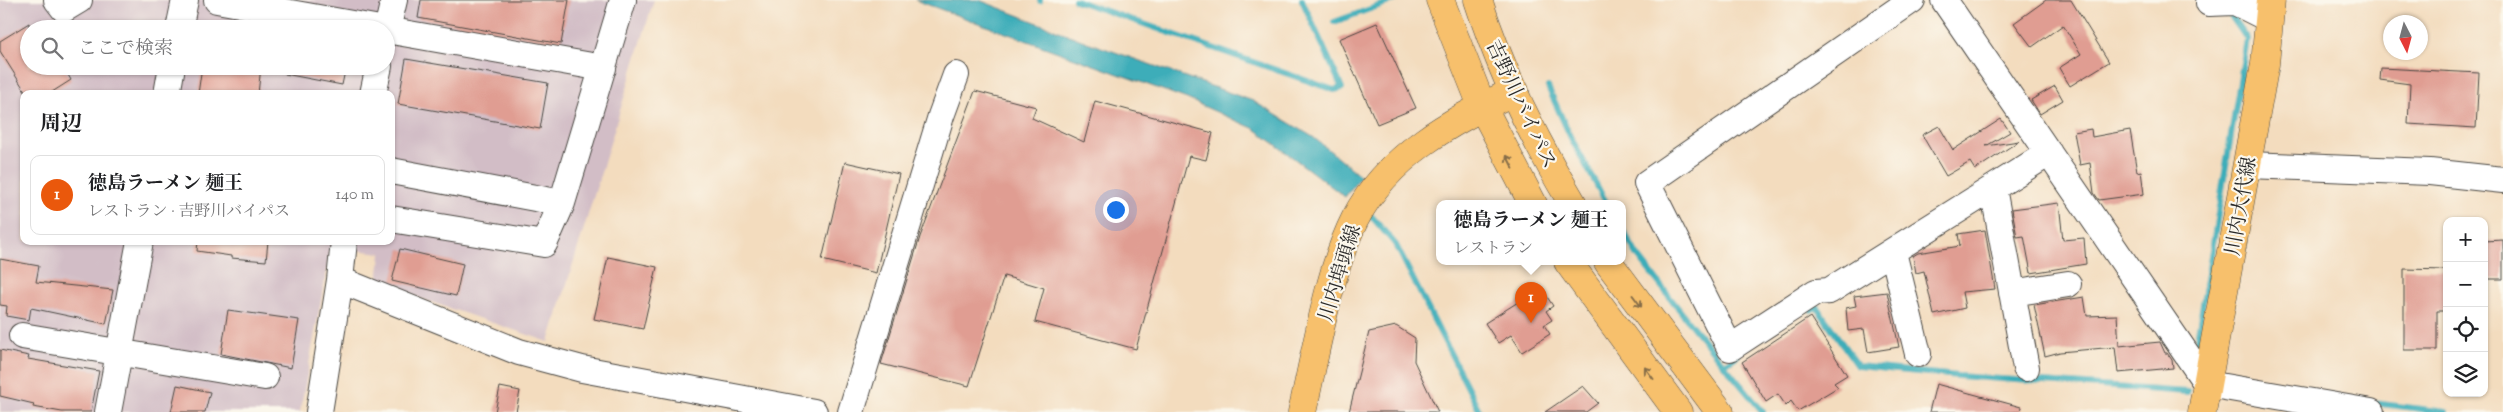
<!DOCTYPE html>
<html lang="ja">
<head>
<meta charset="utf-8">
<style>
  :root { --surface:#fff; --page:#f6f6f6; --text:#202124; --muted:#757577; --line:#e0e0e0; --accent:#ea580c }
  body { margin:0; font-family:"Sorts Mill Goudy","Noto Serif JP",serif; background:var(--page); color:var(--text) }
  .controls { position:absolute; right:15px; bottom:15px; display:grid; overflow:hidden; border-radius:10px; box-shadow:0 1px 4px #0004 }
  .controls button { width:45px; height:45px; display:grid; place-items:center; padding:0; border:0; border-bottom:1px solid var(--line); background:var(--surface); color:var(--text); font:25px sans-serif }
  .compass { position:absolute; left:2383px; top:15px; width:45px; height:45px; border-radius:50%; background:var(--surface); box-shadow:0 1px 4px #0004; rotate:174deg }
  .you { position:absolute; left:1115px; top:209px; width:18px; height:18px; margin:-12px; border:4px solid #fff; border-radius:50%; background:#1a73e8; box-shadow:0 0 0 8px #1a73e833 }
  .badge { display:grid; place-items:center; width:32px; height:32px; border-radius:50%; background:var(--accent); color:#fff; font-size:16px; font-weight:700 }
  .pin { position:absolute; translate:-50% -41px; filter:drop-shadow(0 1px 2px #0008) }
  .pin::after { content:''; position:absolute; top:26px; width:18px; height:15px; background:inherit; clip-path:polygon(0 0,100% 0,50% 100%) }
  .popup { position:absolute; left:1436px; top:200px; width:190px; height:65px; box-sizing:border-box; display:grid; place-content:center; border-radius:10px; background:var(--surface); filter:drop-shadow(0 1px 4px #0005); font-size:16px; white-space:nowrap; color:var(--muted) }
  .popup b { font-size:19px; color:var(--text) }
  .popup::after { content:''; position:absolute; left:50%; top:100%; margin-left:-10px; border:10px solid transparent; border-top-color:var(--surface) }
  .list { margin:0; padding:0; list-style:none }
  h2 { display:flex; justify-content:space-between; align-items:center; height:65px; margin:0; padding:0 20px; font-size:21px }
  h2 small { font-size:16px; font-weight:400; color:var(--muted) }
  .list li { display:grid; grid-template-columns:32px 1fr auto; gap:15px; align-items:center; box-sizing:border-box; height:80px; margin:0 10px 10px; padding:0 10px; border:1px solid var(--line); border-radius:10px }
  .list b { display:block; font-size:19px; white-space:nowrap }
  .list p { margin:0; font-size:16px; white-space:nowrap; color:var(--muted) }
  .list em { font-size:16px; font-style:normal; color:var(--muted) }
  .icon { flex:none; width:28px; height:28px; fill:none; stroke:currentColor; stroke-width:2; stroke-linecap:round; stroke-linejoin:round }
  .map { position:relative; flex:none; width:2503px; height:412px; overflow:hidden }
  .search { position:absolute; background:var(--surface); box-shadow:0 1px 4px #0004; left:20px; top:20px; width:375px; height:55px; display:flex; align-items:center; gap:12px; box-sizing:border-box; padding:0 18px; border-radius:28px; color:var(--muted); font-size:19px }
  .panel { position:absolute; background:var(--surface); box-shadow:0 1px 4px #0004; left:20px; top:90px; width:375px; height:155px; border-radius:10px }
  .map>svg:first-child { display:block }
</style>
</head>
<body>
<div class="map">
<svg width="2503" height="412" viewBox="0 0 2503 412">
  <rect width="100%" height="100%" fill="#fbf7ec"/>
  <filter id="ink" filterUnits="userSpaceOnUse"><feTurbulence type="fractalNoise" baseFrequency=".02" numOctaves="2"/><feDisplacementMap in="SourceGraphic" scale="10" xChannelSelector="R" yChannelSelector="G"/><feConvolveMatrix kernelMatrix="1 2 1 2 8 2 1 2 1" color-interpolation-filters="sRGB"/></filter>
  <filter id="wash" filterUnits="userSpaceOnUse"><feTurbulence type="fractalNoise" baseFrequency=".0096" numOctaves="4" result="noise"/><feDisplacementMap in="SourceGraphic" scale="20" xChannelSelector="R" yChannelSelector="G"/><feGaussianBlur stdDeviation="1.12" result="paint"/><feColorMatrix in="noise" values="0 0 0 0 0 0 0 0 0 0 0 0 0 0 0 0 0 1.4 0 .05"/><feComposite in="paint" operator="in"/></filter>
  <g filter="url(#wash)">
    <rect width="100%" height="100%" fill="#f3dcbe"/>
    <path fill="#d2bdc6" fill-rule="evenodd" d="M0 0H654L549 342 378 284 381 253 331 247 300 412H0ZM29 29H386V66H29ZM24 94H391V241H24Z"/>
    <path fill="#3dadb9" stroke="#346c72" d="M915 0H979L1087 42 1253 101 1313 137 1361 176 1345 197 1255 129 1187 99Z"/>
    <g fill="none" stroke-linecap="round" stroke-linejoin="round">
      <path stroke="#3dadb9" stroke-width="6" d="M1075 0 1334 90 1342 88 1302 0
        M1040 1V0
        M1334 22 1395 0
        M1548 87 1571 138 1607 204
        M1367 211 1396 245 1480 412
        M1622 229 1638 256 1692 326 1763 412
        M1811 310 1816 306 1858 366 1958 376 2187 392
        M2197 340 2247 39 2227 10
        M1725 364 1737 356
        M2373 403 2446 412"/>
    </g>
    <g id="blocks">
      <path fill="#e09d92" d="M421 0H569L561 44 418 18Z
        M2046 0H2071L2109 62 2070 86 2059 68 2081 54 2063 25 2032 47 2014 23Z
        M29 23V66H63L71 80 49 94H27L0 51V41Z
        M1377 23 1416 108 1377 124 1339 39Z
        M406 59 548 83 540 129 398 104Z
        M202 66H261L258 94H198Z
        M286 66H346L342 85 285 74Z
        M2381 68 2479 73 2476 128 2408 124 2410 84 2380 80Z
        M2055 86 2063 100 2040 114 2031 100Z
        M975 91 1036 107 1032 118 1084 142 1095 101 1213 133 1206 160 1189 156 1136 349 1035 322 1044 288 1004 276 969 386 881 364 920 237Z
        M2001 119 2010 132 1986 146 2019 141 1975 170 1970 162 1946 176 1922 135 1939 126 1953 150Z
        M2091 129 2092 137 2130 130 2137 172 2141 171 2144 194 2099 200 2094 193 2090 163 2080 165 2074 132Z
        M845 162 899 174 876 273 822 260Z
        M2059 203 2063 240 2084 238 2086 264 2031 273 2024 236 2017 237 2012 209Z
        M1985 230 1995 289 1962 292 1965 308 1934 315 1924 271 1916 273 1913 256 1918 253 1960 246 1958 234Z
        M2503 240V279H2484V241Z
        M198 241H268L266 261 231 258V256L197 251Z
        M400 249 463 264 456 296 392 281Z
        M608 257 657 267 643 329 594 319Z
        M0 259 39 266 36 282 113 290 106 324 31 308 29 320 6 316 7 306 0 305Z
        M2404 269 2447 270V311H2437V350H2404Z
        M1544 292 1553 306 1546 311 1552 320 1544 325 1550 334 1522 352 1511 335 1498 343 1485 323 1526 297 1530 301Z
        M1887 292 1899 347 1868 352 1864 329 1848 331 1846 308 1856 306 1854 296Z
        M2084 297 2087 316 2117 315 2119 346 2160 342 2165 353H2167L2172 360 2173 368 2118 373 2115 347 2060 352 2045 356 2034 305Z
        M228 310 299 320 291 368 221 354Z
        M1810 317 1847 375 1834 383 1838 387 1798 411 1791 401 1786 406 1778 394 1766 402 1742 362Z
        M1396 326 1415 338 1414 361 1438 412H1349L1369 332Z
        M0 350 29 356 28 359 99 371 91 412H62L33 407 34 404 0 396Z
        M1936 384 2021 407 2020 412H1929Z
        M177 385 210 392 205 412H171Z
        M1583 386 1598 403 1586 412H1545Z
        M500 387 520 391 516 412H495Z"/>
    </g>
  </g>
  <g filter="url(#ink)">
    <use href="#blocks" fill-opacity="0" stroke="#494641" stroke-width="1"/>
    <g fill="none" stroke-linecap="round" stroke-linejoin="round">
      <defs>
        <path id="minor" d="M57 0 64 9 79 0
          M217 0 380 29
          M1912 0 1647 183 1730 348 1816 292 1829 291 1993 188 2026 368
          M1944 0 2207 384 2371 412
          M2209 3 2235 2 2269 19
          M179 29 185 0
          M386 30 603 68
          M386 34 394 0
          M167 94 172 66
          M373 94 379 66
          M2247 165 2430 172 2503 180
          M391 171 562 203 623 0
          M1993 188 2049 153
          M391 219 544 244 562 203
          M1893 252 1918 354
          M340 280 344 241
          M2012 293 2068 284
          M22 336 265 377
          M108 412 140 241
          M319 412 340 280 519 352 582 369 814 412
          M851 412 941 116 956 75"/>
        <path id="major" d="M1302 412C1316 353 1328 272 1355 219 1387 156 1454 119 1515 91
          M2202 412 2265 64 2271 0"/>
        <path id="highway" d="M1440 0 1482 106 1533 204
          M1478 0C1501 71 1534 140 1573 204
          M1568 262 1678 412
          M1608 262 1720 412"/>
      </defs>
      <use href="#minor" stroke="#494641" stroke-width="28"/>
      <use href="#major" stroke="#494641" stroke-width="29"/>
      <use href="#highway" stroke="#494641" stroke-width="29"/>
      <use href="#minor" stroke="#fff" stroke-width="26"/>
      <use href="#major" stroke="#f7c06c" stroke-width="28"/>
      <use href="#highway" stroke="#f7c06c" stroke-width="28"/>
    </g>
    <defs><path id="oneway-shaft" d="M-6 0H5M1.5-3L5.5 0L1.5 3" fill="none" stroke-width="1.6" stroke-linecap="round" stroke-linejoin="round" transform="scale(1.25)"/></defs>
    <g stroke="#876e48">
      <use href="#oneway-shaft" transform="translate(1510 162) rotate(-117)"/>
      <use href="#oneway-shaft" transform="translate(1637 301) rotate(53)"/>
      <use href="#oneway-shaft" transform="translate(1649 373) rotate(-127)"/>
    </g>
  </g>
  <g text-anchor="middle" stroke-width="4.5" stroke-linejoin="round" paint-order="stroke">
    <g font-size="20" fill="#2b2b2b" stroke="#fbf7ec">
      <text transform="translate(1522 104) rotate(65)" y="7">吉野川バイパス</text>
      <text transform="translate(2240 206) rotate(-80)" y="7">川内大代線</text>
      <text transform="translate(1339 273) rotate(-73)" y="7">川内埠頭線</text>
    </g>
  </g>
</svg>
<div class="controls">
<button>+</button>
<button>−</button>
<button><svg class="icon" aria-label="locate" viewBox="0 0 24 24"><circle cx="12" cy="12" r="6"/><path d="M12 2v4M12 18v4M2 12h4M18 12h4"/></svg></button>
<button><svg class="icon" aria-label="layers" viewBox="0 0 24 24"><path d="M12 4l9 5-9 5-9-5zM3 14l9 5 9-5"/></svg></button>
</div>
<svg class="compass" viewBox="-18 -18 36 36"><path d="M0-13l5 13h-10z" fill="#e53935"/><path d="M0 13l5-13h-10z" fill="#757577"/></svg>
<div class="you"></div>
<div class="pin badge" style="left:1531px;top:323px">1</div>
<div class="popup"><b>徳島ラーメン 麺王</b>レストラン</div>
<div class="search"><svg class="icon" aria-label="search" viewBox="0 0 24 24"><circle cx="10" cy="10" r="6"/><path d="M15 15l6 6"/></svg>ここで検索</div>
<section class="panel">
<h2>周辺<small></small></h2>
<ul class="list">
<li><span class="badge">1</span><div><b>徳島ラーメン 麺王</b><p>レストラン · 吉野川バイパス</p></div><em>140 m</em></li>
</ul>
</section>
</div>
</body>
</html>
